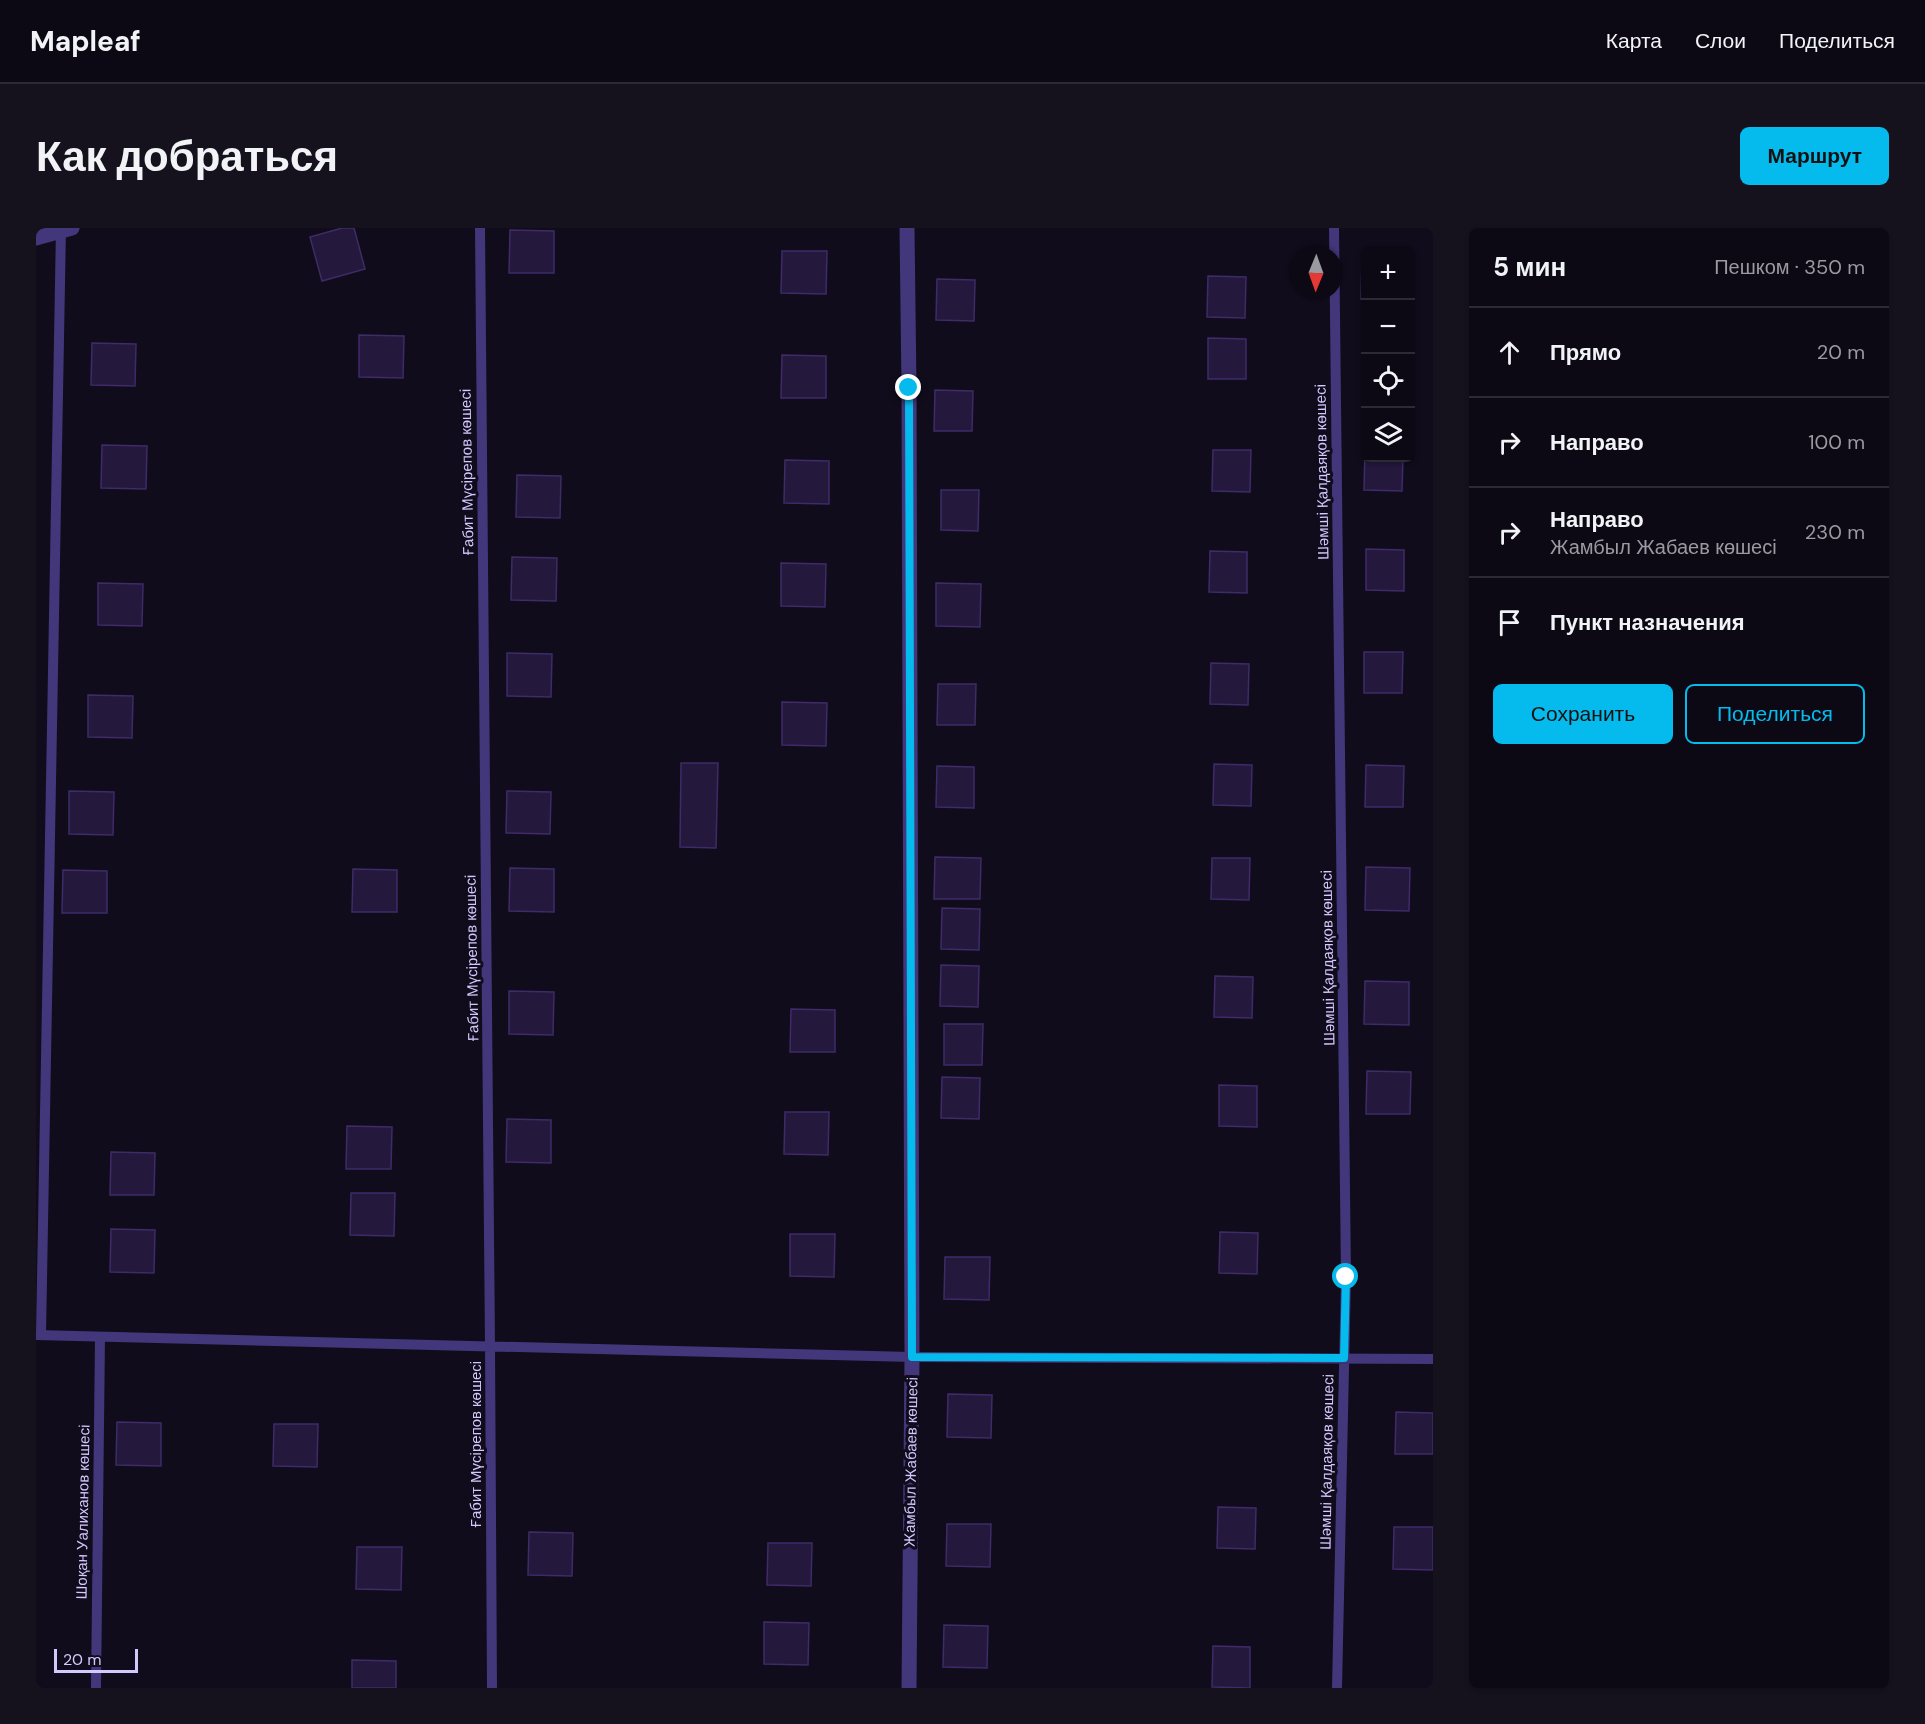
<!DOCTYPE html>
<html lang="ru">
<head>
<meta charset="utf-8">
<style>
  :root { --surface:#0c0915; --page:#15121e; --text:#f1f3f6; --muted:#9a9aa0; --line:#2c2a34; --accent:#05bbed }
  body { margin:0; font-family:"DM Sans",sans-serif; background:var(--page); color:var(--text) }
  .controls { position:absolute; right:18px; top:18px; display:grid; overflow:hidden; border-radius:9px; box-shadow:0 2px 4px #0004 }
  .controls button { width:54px; height:54px; display:grid; place-items:center; padding:0; border:0; border-bottom:2px solid var(--line); background:var(--surface); color:var(--text); font:30px sans-serif }
  .compass { position:absolute; left:1253px; top:18px; width:54px; height:54px; border-radius:50%; background:var(--surface); box-shadow:0 2px 4px #0004; rotate:181deg }
  .scale { position:absolute; left:18px; bottom:15px; width:84px; box-sizing:border-box; padding-left:6px; border:3px solid #d4c8fe; border-top:0; font-size:16px; line-height:21px; white-space:nowrap; color:#d4c8fe; -webkit-text-stroke:4px #100c1c; paint-order:stroke }
  .stop { position:absolute; width:18px; height:18px; margin:-14px; border:4px solid #05bbed; border-radius:50%; background:#fff }
  .stop.end { background:#05bbed; border-color:#fff; box-shadow:0 2px 6px #0008 }
  .list { margin:0; padding:0; list-style:none }
  h2 { display:flex; justify-content:space-between; align-items:center; height:78px; margin:0; padding:0 24px; font-size:26px }
  h2 small { font-size:20px; font-weight:400; color:var(--muted) }
  .list li { display:grid; grid-template-columns:39px 1fr auto; gap:18px; align-items:center; box-sizing:border-box; height:90px; padding:0 24px; border-top:2px solid var(--line) }
  .list b { display:block; font-size:22px; white-space:nowrap }
  .list p { margin:0; font-size:20px; white-space:nowrap; color:var(--muted) }
  .list em { font-size:20px; font-style:normal; color:var(--muted) }
  .actions { display:flex; gap:12px; padding:18px 24px }
  .actions a { flex:1; padding:14px 0; border:2px solid var(--accent); border-radius:9px; text-align:center; font-size:21px; color:var(--accent) }
  .actions .main { background:var(--accent); color:#111 }
  .icon { flex:none; width:33px; height:33px; fill:none; stroke:currentColor; stroke-width:2; stroke-linecap:round; stroke-linejoin:round }
  .map { position:relative; flex:none; width:1397px; height:1460px; overflow:hidden; border-radius:9px }
  header { display:flex; align-items:center; gap:36px; box-sizing:border-box; height:84px; padding:0 30px; background:var(--surface); border-bottom:2px solid var(--line) }
  header strong { font-size:28px }
  nav { display:flex; gap:33px; margin-inline-start:auto; font-size:21px }
  .intro { display:flex; align-items:center; justify-content:space-between; box-sizing:border-box; height:144px; padding:0 36px }
  h1 { margin:0; font-size:42px }
  .button { padding:15px 27px; border-radius:9px; background:var(--accent); color:#111; font-size:21px; font-weight:700 }
  main { display:flex; gap:36px; padding:0 36px }
  aside { flex:1; background:var(--surface); border-radius:9px; box-shadow:0 2px 4px #0004 }
  .map>svg:first-child { display:block }
</style>
</head>
<body>
<header>
<strong>Mapleaf</strong>
<nav><a>Карта</a><a>Слои</a><a>Поделиться</a></nav>
</header>
<div class="intro"><h1>Как добраться</h1><a class="button">Маршрут</a></div>
<main>
<div class="map">
<svg width="1397" height="1460" viewBox="0 0 1397 1460">
  <rect width="100%" height="100%" fill="#100c1c"/>
  <path fill="#24183d" stroke="#3e2b68" stroke-width="1.5" d="M306 0H318L329 41 286 53 274 9Z
    M474 2 518 3V45H473Z
    M746 23H791L790 66 745 65Z
    M1326 30H1330V71H1325Z
    M1172 48 1210 49 1209 90 1171 89Z
    M901 51 939 52 938 93 900 92Z
    M323 107 368 108 367 150 323 149Z
    M1172 110 1210 111V151H1172Z
    M1326 111H1330V152H1326Z
    M56 115 100 116 99 158 55 157Z
    M746 127 790 128V170H745Z
    M899 162 937 163 936 203H898Z
    M66 217 111 218 110 261 65 260Z
    M1329 221 1330 230H1367L1366 263 1328 262Z
    M1177 222H1215L1214 264 1176 263Z
    M749 232 793 233V276L748 275Z
    M481 247 525 248 524 290 480 289Z
    M905 262H943L942 303 905 302Z
    M1330 321 1368 322V363L1330 362Z
    M1174 323 1211 324V365L1173 364Z
    M476 329 521 330 520 373 475 372Z
    M745 335 790 336 789 379 745 378Z
    M62 355 107 356 106 398 62 397Z
    M900 355 945 356 944 399 900 398Z
    M1328 424H1367L1366 465H1328Z
    M471 425 516 426 515 469 471 468Z
    M1175 435 1213 436 1212 477 1174 476Z
    M902 456H940L939 497H901Z
    M52 467 97 468 96 510 52 509Z
    M746 474 791 475 790 518 746 517Z
    M645 535H682L680 620 644 619Z
    M1178 536 1216 537 1215 578 1177 577Z
    M1330 537 1368 538 1367 579H1329Z
    M901 538 938 539V580L900 579Z
    M33 563 78 564 77 607 33 606Z
    M471 563 515 564 514 606 470 605Z
    M899 629 945 630 944 671H898Z
    M1176 630H1214L1213 672 1175 671Z
    M1330 639 1374 640 1373 683 1329 682Z
    M474 640 518 641V684L473 683Z
    M317 641 361 642V684H316Z
    M27 642 71 643V685H26Z
    M906 680 944 681 943 722 905 721Z
    M905 737 943 738 942 779 904 778Z
    M1179 748 1217 749 1216 790 1178 789Z
    M1329 753 1373 754V797L1328 796Z
    M473 763 518 764 517 807 473 806Z
    M755 781 799 782V824H754Z
    M908 796H947L946 837H908Z
    M1331 843 1375 844 1374 886H1330Z
    M906 849 944 850 943 891 905 890Z
    M1183 857 1221 858V899L1183 898Z
    M749 884H793L792 927 748 926Z
    M471 891 515 892V935L470 934Z
    M311 898 356 899 355 941H310Z
    M75 924 119 925 118 967H74Z
    M315 965H359L358 1008 314 1007Z
    M75 1001 119 1002 118 1045 74 1044Z
    M1184 1004 1222 1005 1221 1046 1183 1045Z
    M754 1006H799L798 1049 754 1048Z
    M909 1029H954L953 1072 908 1071Z
    M912 1166 956 1167 955 1210 911 1209Z
    M1360 1184 1397 1185V1226H1359Z
    M81 1194 125 1195V1238L80 1237Z
    M238 1196H282L281 1239 237 1238Z
    M1182 1279 1220 1280 1219 1321 1181 1320Z
    M911 1296H955L954 1339 910 1338Z
    M1358 1299H1397V1342L1357 1341Z
    M493 1304 537 1305 536 1348 492 1347Z
    M732 1315H776L775 1358 731 1357Z
    M321 1319H366L365 1362 320 1361Z
    M728 1394 773 1395 772 1437 728 1436Z
    M908 1397 952 1398 951 1440 907 1439Z
    M1177 1418 1214 1419V1460L1176 1459Z
    M316 1432 360 1433V1460H316Z"/>
  <g fill="none" stroke-linecap="round" stroke-linejoin="round">
    <path stroke="#42377b" stroke-width="10" d="M444 0 454 1118 456 1460
      M1298 0 1310 1049 1301 1460
      M0 1107 876 1129 1397 1131
      M5 1107 25 0
      M60 1460 64 1109"/>
    <path stroke="#42377b" stroke-width="15" d="M871 0 873 160 876 1129 873 1460
      M0 10 36 0"/>
  </g>
  <g fill="none" stroke-linecap="round" stroke-linejoin="round">
    <path stroke="#05bbed" stroke-width="8" d="M873 160 876 1129 1308 1130 1310 1049"/>
  </g>
  <g text-anchor="middle" stroke-width="6" stroke-linejoin="round" paint-order="stroke">
    <g font-size="15" fill="#d4c8fe" stroke="#100c1c">
      <text transform="translate(431 244) rotate(-91)" y="5">Ғабит Мүсірепов көшесі</text>
      <text transform="translate(1286 244) rotate(-91)" y="5">Шәмші Қалдаяқов көшесі</text>
      <text transform="translate(436 730) rotate(-91)" y="5">Ғабит Мүсірепов көшесі</text>
      <text transform="translate(1292 730) rotate(-91)" y="5">Шәмші Қалдаяқов көшесі</text>
      <text transform="translate(440 1216) rotate(-90)" y="5">Ғабит Мүсірепов көшесі</text>
      <text transform="translate(875 1234) rotate(-89)" y="5">Жамбыл Жабаев көшесі</text>
      <text transform="translate(1291 1234) rotate(-89)" y="5">Шәмші Қалдаяқов көшесі</text>
      <text transform="translate(47 1284) rotate(-89)" y="5">Шоқан Уалиханов көшесі</text>
    </g>
  </g>
</svg>
<div class="controls">
<button>+</button>
<button>−</button>
<button><svg class="icon" aria-label="locate" viewBox="0 0 24 24"><circle cx="12" cy="12" r="6"/><path d="M12 2v4M12 18v4M2 12h4M18 12h4"/></svg></button>
<button><svg class="icon" aria-label="layers" viewBox="0 0 24 24"><path d="M12 4l9 5-9 5-9-5zM3 14l9 5 9-5"/></svg></button>
</div>
<svg class="compass" viewBox="-18 -18 36 36"><path d="M0-13l5 13h-10z" fill="#e53935"/><path d="M0 13l5-13h-10z" fill="#9a9aa0"/></svg>
<div class="scale">20 m</div>
<div class="stop" style="left:1310px;top:1049px"></div>
<div class="stop end" style="left:873px;top:160px"></div>
</div>
<aside>
<h2>5 мин<small>Пешком · 350 m</small></h2>
<ul class="list">
<li><svg class="icon" aria-label="ahead" viewBox="0 0 24 24"><path d="M12 20V5M6 11l6-6 6 6"/></svg><div><b>Прямо</b></div><em>20 m</em></li>
<li><svg class="icon" aria-label="right" viewBox="0 0 24 24"><path d="M7 20v-9h11M14 6l5 5-5 5"/></svg><div><b>Направо</b></div><em>100 m</em></li>
<li><svg class="icon" aria-label="right" viewBox="0 0 24 24"><path d="M7 20v-9h11M14 6l5 5-5 5"/></svg><div><b>Направо</b><p>Жамбыл Жабаев көшесі</p></div><em>230 m</em></li>
<li><svg class="icon" aria-label="arrive" viewBox="0 0 24 24"><path d="M6 21V4h12l-3 4 3 4H6"/></svg><div><b>Пункт назначения</b></div></li>
</ul>
<div class="actions"><a class="main">Сохранить</a><a>Поделиться</a></div>
</aside>
</main>
</body>
</html>
